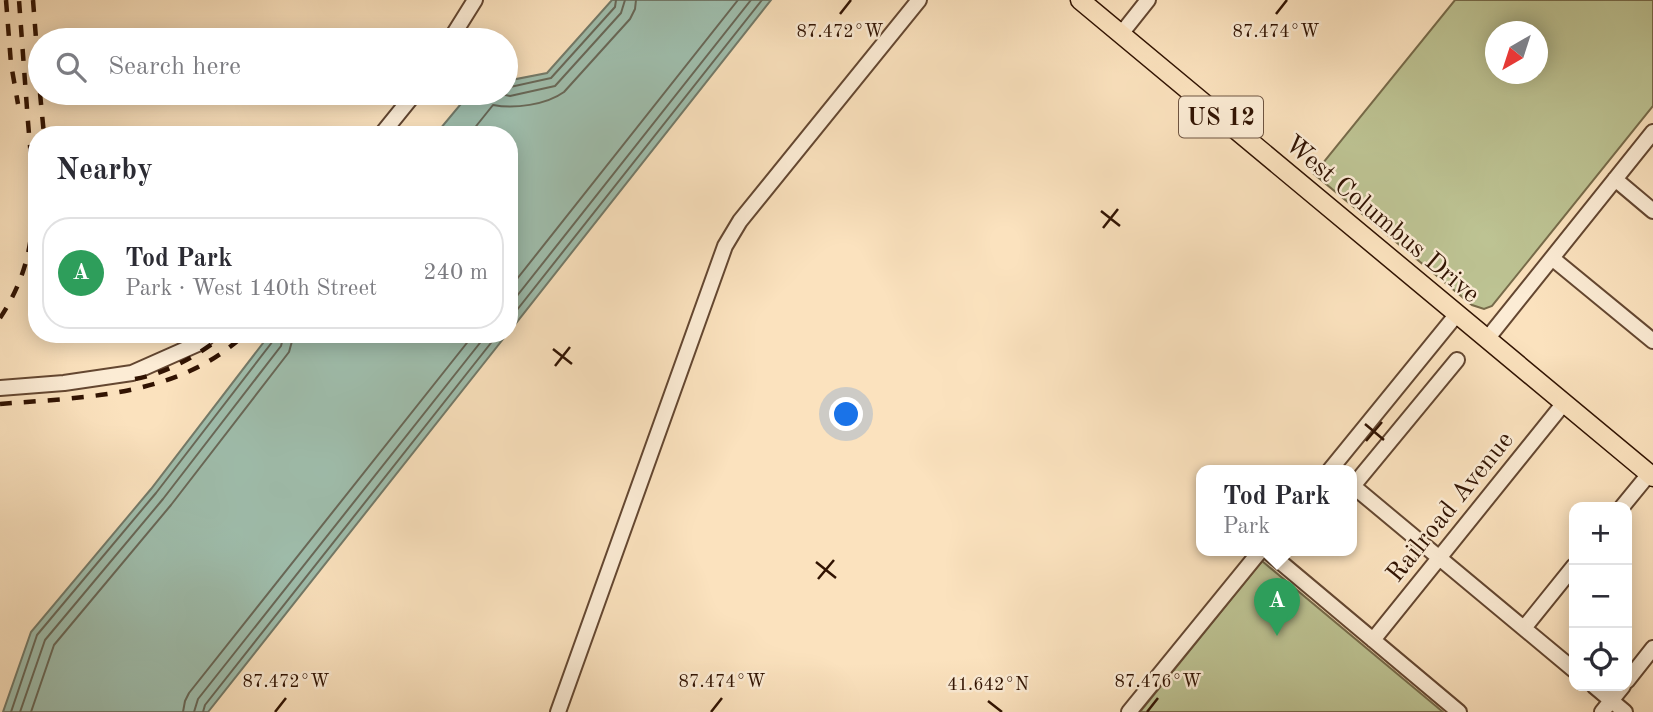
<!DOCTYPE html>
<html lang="en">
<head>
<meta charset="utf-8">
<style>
  :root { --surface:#fff; --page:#f7f7f7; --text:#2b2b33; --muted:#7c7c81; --line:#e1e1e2; --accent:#8f2418 }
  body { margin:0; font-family:"Old Standard TT",serif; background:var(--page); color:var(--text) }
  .controls { position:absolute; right:21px; bottom:21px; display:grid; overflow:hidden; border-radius:14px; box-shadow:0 4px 18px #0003 }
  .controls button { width:63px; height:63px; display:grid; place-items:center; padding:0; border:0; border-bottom:2px solid var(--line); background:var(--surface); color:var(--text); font:35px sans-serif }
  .compass { position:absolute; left:1485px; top:21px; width:63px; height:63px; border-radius:50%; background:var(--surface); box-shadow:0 4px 18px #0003; rotate:219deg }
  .you { position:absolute; left:847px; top:415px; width:24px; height:24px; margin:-18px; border:5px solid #fff; border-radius:50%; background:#1a73e8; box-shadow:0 0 0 10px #1a73e833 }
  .badge { display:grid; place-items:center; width:46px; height:46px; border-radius:50%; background:var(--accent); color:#fff; font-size:23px; font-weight:700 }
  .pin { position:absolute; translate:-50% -58px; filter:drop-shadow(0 2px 4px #0008) }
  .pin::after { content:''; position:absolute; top:37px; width:24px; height:21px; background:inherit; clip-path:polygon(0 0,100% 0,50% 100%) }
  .popup { position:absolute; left:1196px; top:465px; width:161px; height:91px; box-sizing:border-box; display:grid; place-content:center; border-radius:14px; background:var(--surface); filter:drop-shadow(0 2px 5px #0005); font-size:23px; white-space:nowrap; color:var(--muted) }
  .popup b { font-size:26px; color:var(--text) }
  .popup::after { content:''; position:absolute; left:50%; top:100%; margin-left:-14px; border:14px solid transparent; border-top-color:var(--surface) }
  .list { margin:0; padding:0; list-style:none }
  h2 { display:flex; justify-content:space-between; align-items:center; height:91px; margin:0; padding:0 28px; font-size:30px }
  h2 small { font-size:23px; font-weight:400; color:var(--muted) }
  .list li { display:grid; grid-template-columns:46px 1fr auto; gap:21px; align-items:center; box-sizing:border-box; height:112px; margin:0 14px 14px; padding:0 14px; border:2px solid var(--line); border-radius:28px }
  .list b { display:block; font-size:26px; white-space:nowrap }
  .list p { margin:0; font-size:23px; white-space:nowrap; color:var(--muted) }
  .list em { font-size:23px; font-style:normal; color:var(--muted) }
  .icon { flex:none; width:38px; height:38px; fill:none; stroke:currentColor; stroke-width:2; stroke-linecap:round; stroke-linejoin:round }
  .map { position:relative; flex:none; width:1653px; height:712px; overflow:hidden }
  .search { position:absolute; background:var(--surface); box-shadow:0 4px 18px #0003; left:28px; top:28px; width:490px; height:77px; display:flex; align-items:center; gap:18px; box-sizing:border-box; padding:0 24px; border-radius:38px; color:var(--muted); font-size:26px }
  .panel { position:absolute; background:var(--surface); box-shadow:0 4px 18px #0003; left:28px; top:126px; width:490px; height:217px; border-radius:28px }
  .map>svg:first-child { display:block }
</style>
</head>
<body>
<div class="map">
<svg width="1653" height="712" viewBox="0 0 1653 712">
  <rect width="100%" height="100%" fill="#fbe2be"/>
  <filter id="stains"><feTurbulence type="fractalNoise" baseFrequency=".00286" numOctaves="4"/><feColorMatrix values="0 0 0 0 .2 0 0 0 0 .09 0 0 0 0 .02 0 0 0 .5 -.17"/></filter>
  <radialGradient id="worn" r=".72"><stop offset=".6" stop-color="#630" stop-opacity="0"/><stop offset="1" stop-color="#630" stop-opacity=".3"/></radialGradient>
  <path fill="#bdc393" stroke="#776b4a" stroke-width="2" fill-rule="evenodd" d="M1455 0H1653V106L1492 306 1484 309 1472 305 1314 174ZM1496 32H1538V74H1496Z
    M1262 561 1443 712H1140Z"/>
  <path fill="#9fbead" stroke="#737a69" stroke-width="2" d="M612 0H771L509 332V135H435L470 93H506V81L547 73Z
    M270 334H507L208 712H3L31 632 151 489Z"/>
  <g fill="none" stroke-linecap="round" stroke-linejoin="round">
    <path stroke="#686858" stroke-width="2" d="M506 88 551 78 615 7 616 0
      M496 93 510 96 555 86 621 13 625 0
      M469 135 493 105C514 109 546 105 564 92L630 19 635 9 636 0
      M509 289 738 0
      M509 306 751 0
      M509 320 762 0
      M11 712 37 635 156 493 273 341 275 334
      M20 712 45 640 163 499 281 346 284 334
      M31 712 54 645 171 505 289 352 294 334
      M183 712 185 701 189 693 474 334
      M194 712 198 699 487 334
      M203 712 205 705 498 334"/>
    <defs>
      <path id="minor" d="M1121 34 1148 0
        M450 40 475 0
        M381 135 415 93
        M1615 179 1653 211
        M1552 258 1653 341
        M1487 339 1653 132
        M1457 360 1353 486 1574 670
        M0 388 64 383 132 373 202 342 210 334
        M1330 470 1457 314
        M1622 507 1649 474
        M1266 550 1459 712
        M1524 628 1574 566
        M1373 640 1564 403
        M1627 681 1653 648
        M1594 686 1625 712
        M558 712 725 246 740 221 919 0
        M1129 712 1261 550
        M1602 712 1623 686"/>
      <path id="major" d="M1080 0 1653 477"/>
    </defs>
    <use href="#minor" stroke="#644731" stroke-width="18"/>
    <use href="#major" stroke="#311302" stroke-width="21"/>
    <use href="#minor" stroke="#fcecd5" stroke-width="14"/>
    <use href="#major" stroke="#fbe2be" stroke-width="18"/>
    <path stroke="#311302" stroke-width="4.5" stroke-dasharray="12 12" stroke-linecap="butt" d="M6 0 11 64 18 104
      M33 0 40 90
      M40 93 44 135
      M395 135 400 129
      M0 318C43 253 34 196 28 122 25 82 22 41 19 0
      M135 379C168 373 199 355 225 334
      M0 404C85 397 179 397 245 334"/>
  </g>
  <path fill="none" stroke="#311302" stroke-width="2.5" d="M840 14 851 0M1276 14 1287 0M1101 211 1120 226M1103 228 1118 209M553 349 572 364M555 366 570 347M1365 424 1384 440M1366 441 1382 422M816 562 836 578M818 579 834 560M988 701 1002 712M275 712 286 698M711 712 722 698M1147 712 1158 698"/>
  <g text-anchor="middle" stroke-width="5" stroke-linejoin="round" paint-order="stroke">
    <rect fill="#fcecd5" stroke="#6e5441" stroke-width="2" x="1179" y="96.5" width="84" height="41" rx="5"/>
    <g font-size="24" font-weight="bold" fill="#311302">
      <text x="1221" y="125">US 12</text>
    </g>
    <g font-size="26" fill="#311302" stroke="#fcecd5">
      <text transform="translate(1383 218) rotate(40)" y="9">West Columbus Drive</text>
      <text transform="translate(1449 506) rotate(-51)" y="9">Railroad Avenue</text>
    </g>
  </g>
  <g font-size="18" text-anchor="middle" fill="#311302" stroke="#fcecd5" stroke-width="5" stroke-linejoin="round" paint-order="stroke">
    <text x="840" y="37">87.472°W</text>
    <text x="1276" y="37">87.474°W</text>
    <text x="286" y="687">87.472°W</text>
    <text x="722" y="687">87.474°W</text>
    <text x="1158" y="687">87.476°W</text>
    <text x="988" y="690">41.642°N</text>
  </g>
  <rect width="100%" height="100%" filter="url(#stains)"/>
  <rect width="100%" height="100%" fill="url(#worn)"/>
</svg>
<div class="controls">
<button>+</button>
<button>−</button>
<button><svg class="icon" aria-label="locate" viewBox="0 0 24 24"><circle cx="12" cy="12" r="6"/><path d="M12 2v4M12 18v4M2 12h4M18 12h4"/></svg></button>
</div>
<svg class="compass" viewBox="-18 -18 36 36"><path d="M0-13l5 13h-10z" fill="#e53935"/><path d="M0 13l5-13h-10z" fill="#7c7c81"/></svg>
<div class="you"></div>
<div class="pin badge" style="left:1277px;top:636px;background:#2e9e5b">A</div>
<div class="popup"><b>Tod Park</b>Park</div>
<div class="search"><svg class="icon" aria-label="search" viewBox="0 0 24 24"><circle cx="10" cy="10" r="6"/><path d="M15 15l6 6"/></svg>Search here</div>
<section class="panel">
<h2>Nearby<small></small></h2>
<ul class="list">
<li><span class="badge" style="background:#2e9e5b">A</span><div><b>Tod Park</b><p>Park · West 140th Street</p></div><em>240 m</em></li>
</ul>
</section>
</div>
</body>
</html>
